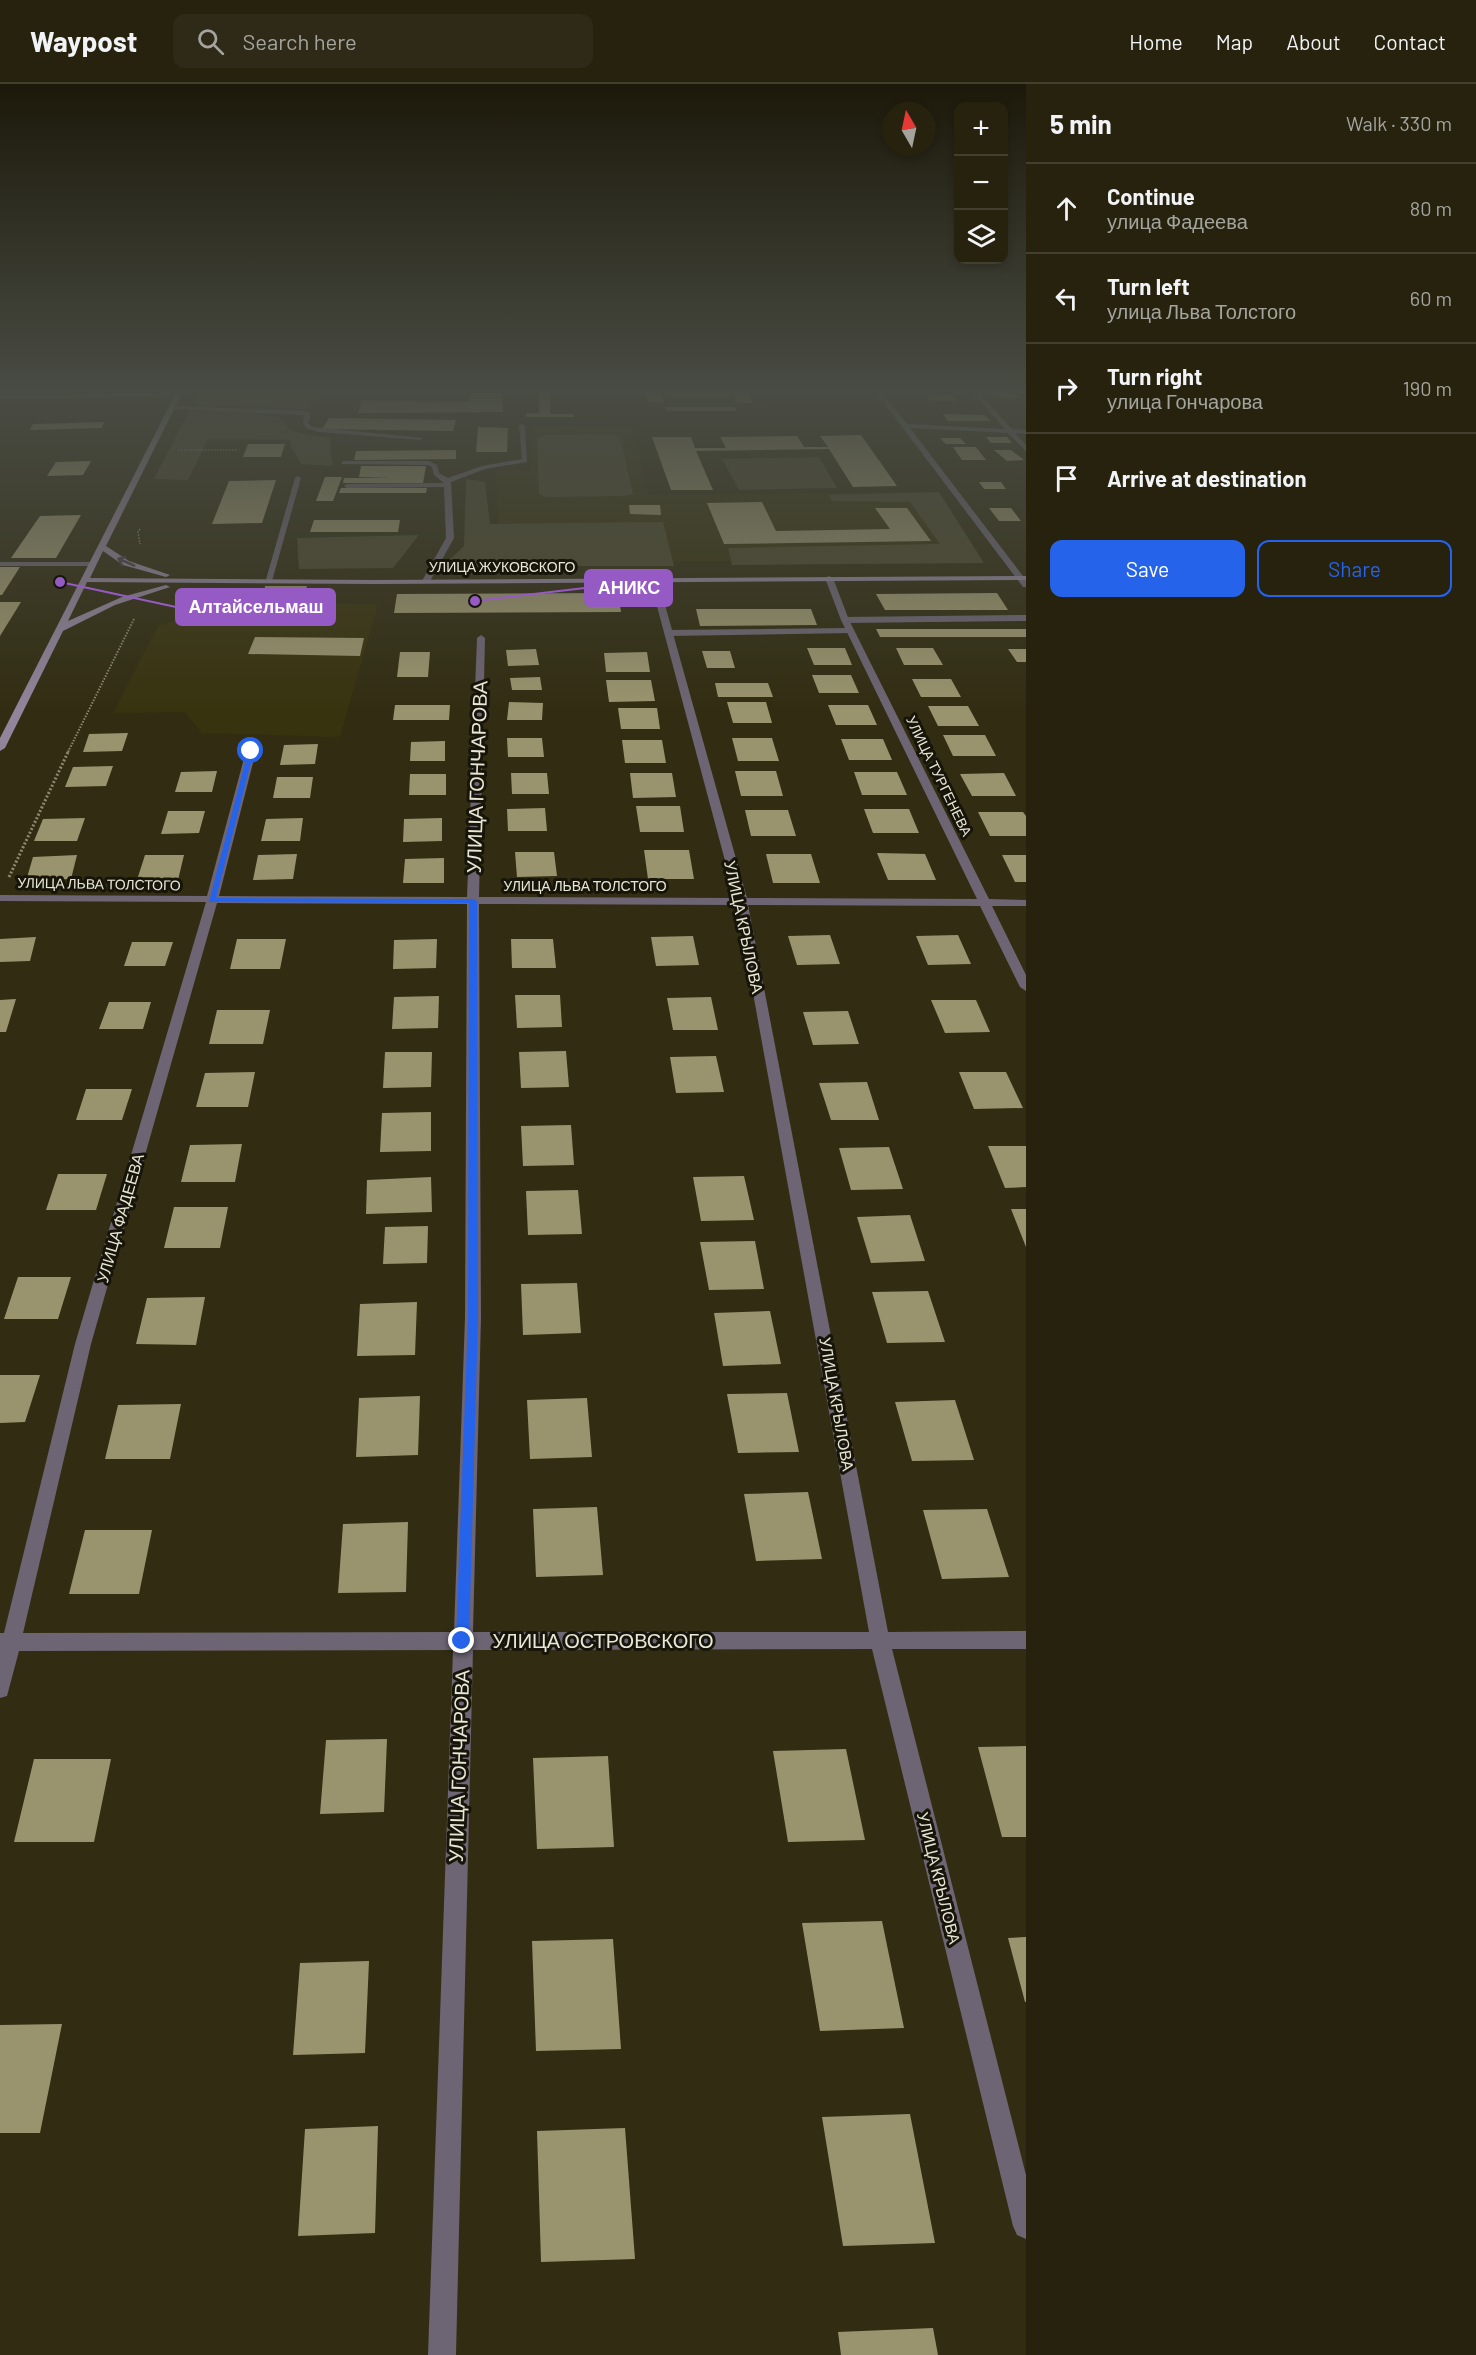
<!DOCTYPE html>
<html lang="en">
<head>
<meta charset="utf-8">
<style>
  :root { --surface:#26220e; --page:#2e2a17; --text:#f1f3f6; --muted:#a4a49e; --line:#423f2e; --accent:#2563eb }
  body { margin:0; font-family:Barlow,sans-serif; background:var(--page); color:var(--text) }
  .controls { position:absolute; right:18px; top:18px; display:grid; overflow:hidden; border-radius:12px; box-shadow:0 3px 9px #0003 }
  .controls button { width:54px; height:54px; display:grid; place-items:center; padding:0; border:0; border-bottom:2px solid var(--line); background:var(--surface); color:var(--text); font:30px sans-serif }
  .compass { position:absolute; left:882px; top:18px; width:54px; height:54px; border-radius:50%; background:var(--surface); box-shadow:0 3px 9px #0003; rotate:351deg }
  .stop { position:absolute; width:18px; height:18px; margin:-14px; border:4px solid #2563eb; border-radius:50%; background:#fff }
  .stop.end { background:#2563eb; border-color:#fff; box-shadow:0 2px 6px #0008 }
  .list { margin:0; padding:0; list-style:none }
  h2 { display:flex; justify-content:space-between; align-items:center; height:78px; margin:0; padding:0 24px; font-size:26px }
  h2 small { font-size:20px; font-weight:400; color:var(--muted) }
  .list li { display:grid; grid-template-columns:39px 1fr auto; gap:18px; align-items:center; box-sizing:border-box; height:90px; padding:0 24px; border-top:2px solid var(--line) }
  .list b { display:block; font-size:22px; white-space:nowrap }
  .list p { margin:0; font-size:20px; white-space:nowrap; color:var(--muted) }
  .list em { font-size:20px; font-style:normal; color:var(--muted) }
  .actions { display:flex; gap:12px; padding:18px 24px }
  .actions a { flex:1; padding:14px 0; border:2px solid var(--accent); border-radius:12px; text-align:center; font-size:21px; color:var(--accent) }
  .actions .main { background:var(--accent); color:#fff }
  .icon { flex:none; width:33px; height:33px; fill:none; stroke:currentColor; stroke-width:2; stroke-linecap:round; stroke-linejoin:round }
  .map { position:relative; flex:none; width:1026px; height:2271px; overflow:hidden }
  header { display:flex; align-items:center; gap:36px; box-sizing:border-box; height:84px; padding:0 30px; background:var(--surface); border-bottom:2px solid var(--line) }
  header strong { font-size:28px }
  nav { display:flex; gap:33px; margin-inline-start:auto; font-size:21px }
  .search { width:420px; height:54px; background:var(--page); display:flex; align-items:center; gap:15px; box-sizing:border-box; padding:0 21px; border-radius:12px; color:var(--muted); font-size:22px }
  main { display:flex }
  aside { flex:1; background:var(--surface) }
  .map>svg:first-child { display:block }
</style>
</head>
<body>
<header>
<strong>Waypost</strong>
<div class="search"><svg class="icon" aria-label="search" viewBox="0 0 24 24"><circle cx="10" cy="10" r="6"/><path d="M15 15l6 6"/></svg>Search here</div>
<nav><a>Home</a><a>Map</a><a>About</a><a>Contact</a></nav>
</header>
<main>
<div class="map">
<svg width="1026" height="2271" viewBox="0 0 1026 2271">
  <rect width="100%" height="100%" fill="#322d12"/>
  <path fill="#38330f" d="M569 342 633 345 648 411 918 408 976 475 501 479 495 387 530 386 533 343Z
    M230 518 378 520 340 653 202 649 185 628 113 629 158 542Z"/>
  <path fill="#4d492e" d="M201 307H318L314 319 305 325 195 321Z
    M189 327 242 328 279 333 291 346 306 351 331 354 330 365 333 382 301 380 290 360V356L208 355 188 396 154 395Z
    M613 350 620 353 633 410 624 412 547 413 539 410 537 354 546 351Z
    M819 373 837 404 739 406 722 375Z
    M466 395 485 398 490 440 663 438 674 482H443L464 462Z
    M939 408 984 479 732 481 728 464 940 460 910 418 832 417 829 411Z
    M419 451 393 484 299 485 297 454Z"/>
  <path fill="#9a946e" d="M539 307H550V330H574V333H526V329H539Z
    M645 307H661L664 319 647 318Z
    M729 307 731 313H667L665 308Z
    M732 307H746L753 319H738Z
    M995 308H1013L1019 314H1001Z
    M470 309H502L503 328 358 329 362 316 470 317Z
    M952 311 957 317H932L927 312Z
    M665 323H735L737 327H667Z
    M943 330 985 331 990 337H948Z
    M329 334 456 336 453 347 322 345Z
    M104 338 102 344 30 346 33 340Z
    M478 343 508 344 507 368H476Z
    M861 351 897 402 853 403 829 365 696 367 713 406H671L652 353H691L695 364H726L720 353 797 352 804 363H828L820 352Z
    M986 353H1007L1012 359H991Z
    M940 354H960L966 360H946Z
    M248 360H285L281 373H243Z
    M953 363H976L986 376H962Z
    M456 366V375L354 376 356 367Z
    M994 366H1011L1024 376 1007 377Z
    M91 377 83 391 47 392 56 378Z
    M361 382H426L423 399H343L344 394H392L359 393Z
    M325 393H342L333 417H316Z
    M276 396 262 439 212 440 229 397Z
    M979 398H1001L1006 405H984Z
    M341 404H427L426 409H339Z
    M762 418 776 447 890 445 875 424H907L931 457 724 460 707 419Z
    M629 421H660L661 431 630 430Z
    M989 424H1011L1021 437H999Z
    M81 431 56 474H11L40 432Z
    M314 436H400L398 448H310Z
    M0 483H20L2 511H0Z
    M265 502H307L305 509H264Z
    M618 509 621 528 394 529 397 510Z
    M997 509 1008 526H885L876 510Z
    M0 518H21L0 552Z
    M696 525H811L817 541 700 542Z
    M876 545H1026V553H880Z
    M255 553 364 554 360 572 248 570Z
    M807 564H845L852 581H814Z
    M896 564H933L943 581H904Z
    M536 565 539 581 508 582 506 566Z
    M1008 565H1026V578H1017Z
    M702 567H730L735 584H707Z
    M400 568H430L428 593H397Z
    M647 568 650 588H606L604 569Z
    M812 591H851L859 609H819Z
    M540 593 542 606H512L510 594Z
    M912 595H951L961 613H921Z
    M606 596H651L655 617 609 618Z
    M715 599H768L773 613H718Z
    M509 618 543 619 542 636H507Z
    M727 618H766L772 639H733Z
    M395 621H450L449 636H393Z
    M828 621H868L877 641H836Z
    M928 622H968L979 642H938Z
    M618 624H657L660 645H621Z
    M128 649 122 667 83 668 89 650Z
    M943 651H985L996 672H953Z
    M507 654H542L544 673H508Z
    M732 654H772L779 677H738Z
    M841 655H883L892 676H849Z
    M622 656H662L666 679H625Z
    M445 657V677H410L411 658Z
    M318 660 315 680 280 681 284 661Z
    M113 682 106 702 65 703 73 683Z
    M217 687 212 708H175L181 688Z
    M735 687H776L783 712H741Z
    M854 688H897L907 711H862Z
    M511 689H547L549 710H512Z
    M630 689H672L676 713 633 714Z
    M1004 689 1016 712H972L960 690Z
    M410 690H446V711H409Z
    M277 693H313L310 714H273Z
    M636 722H680L684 748H640Z
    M545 724 547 747H508L507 725Z
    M864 725H909L919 749H873Z
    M745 726H788L796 752H751Z
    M168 727H205L199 749 161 750Z
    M978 728H1023L1026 732V752H990Z
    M85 734 77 757H34L43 735Z
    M303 734 300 757H261L266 735Z
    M442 734V757L403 758 404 735Z
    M644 766H689L694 795H648Z
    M515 768H554L557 792 517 793Z
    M877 769 925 770 936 796H888Z
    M297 770 293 795 253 796 258 771Z
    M766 770H811L820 799H773Z
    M77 771 71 795 26 797 33 773Z
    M145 771H184L178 796H137Z
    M1002 771H1026V798H1015Z
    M444 774V799H403L405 775Z
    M830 851 840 880 797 881 788 852Z
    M958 851 971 880 928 881 916 852Z
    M693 852 699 881 656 882 651 853Z
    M36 853 30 877 0 878V855Z
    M237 855H286L280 885H230Z
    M437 855 436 884 393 885 394 856Z
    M511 855H553L556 884H512Z
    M132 858H173L165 882H124Z
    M515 911H560L562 943 517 944Z
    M439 912 438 944 392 945 394 913Z
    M711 913 718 946H673L667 914Z
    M16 915 6 948H0V916Z
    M931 916H976L990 948 945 949Z
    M109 918H151L143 945H99Z
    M217 926H270L263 960H209Z
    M848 927 859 960 813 961 803 928Z
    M566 967 569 1003 521 1004 519 968Z
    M385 968H432L431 1003 383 1004Z
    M716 972 724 1008 676 1009 670 973Z
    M255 988 248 1023H196L205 989Z
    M959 988H1006L1023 1024 974 1025Z
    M867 998 879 1036H831L819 999Z
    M86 1005H132L122 1036H76Z
    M431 1028V1067L380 1068 382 1029Z
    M571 1041 574 1081 523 1082 521 1042Z
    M242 1060 235 1098H181L190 1061Z
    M988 1062H1026V1103L1005 1104Z
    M889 1063 903 1105 851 1106 839 1064Z
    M58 1090H107L96 1126H46Z
    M744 1092 754 1136 701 1137 693 1093Z
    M431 1093 432 1128 366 1130 367 1096Z
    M578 1106 582 1150 528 1151 526 1107Z
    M174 1123H228L220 1164H164Z
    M1011 1125H1026V1163Z
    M910 1131 925 1177 871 1179 857 1133Z
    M428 1142 427 1179 383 1180 385 1143Z
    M755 1157 764 1205 709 1206 700 1158Z
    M18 1193H71L58 1235H4Z
    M577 1199 581 1249 523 1251 521 1200Z
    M928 1207 945 1258 887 1259 872 1208Z
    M205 1213 196 1261 136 1260 147 1214Z
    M417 1218 415 1271 357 1272 360 1220Z
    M770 1227 781 1280 723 1282 714 1229Z
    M0 1291H40L25 1338 0 1339Z
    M787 1309 799 1368 738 1369 727 1310Z
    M420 1312 418 1371 356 1373 359 1314Z
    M587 1314 592 1373 530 1375 527 1316Z
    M955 1316 974 1376 912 1377 895 1318Z
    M181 1320 170 1375H105L118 1321Z
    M808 1408 822 1475 756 1477 744 1410Z
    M597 1423 603 1491 536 1493 533 1425Z
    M987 1425 1009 1493 942 1495 923 1426Z
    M408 1438 406 1508 338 1509 343 1440Z
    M85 1446H152L139 1510H69Z
    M387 1655 384 1728 320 1730 326 1656Z
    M1026 1662V1753H1002L978 1663Z
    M846 1665 865 1756 788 1758 773 1667Z
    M608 1672 614 1763 537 1765 533 1674Z
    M34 1675H111L94 1758H14Z
    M882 1837 904 1944 820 1947 802 1839Z
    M1026 1853V1918H1025L1008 1854Z
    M613 1855 621 1965 536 1967 532 1857Z
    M369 1877 365 1969 293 1971 300 1879Z
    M62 1940 40 2049H0V1941Z
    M910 2030 935 2159 843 2162 822 2033Z
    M378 2042 375 2149 298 2152 305 2045Z
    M625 2044 635 2175 541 2178 537 2047Z
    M933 2244 938 2271H841L838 2248Z"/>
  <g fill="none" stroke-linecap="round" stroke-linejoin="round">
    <path stroke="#8d8973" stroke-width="1.5" stroke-dasharray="1.5 1.5" stroke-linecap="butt" d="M178 366H237
      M140 445 138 448 140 460"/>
    <path stroke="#8d8973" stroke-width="2" stroke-dasharray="1.5 1.5" stroke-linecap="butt" d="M68 668 134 535"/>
    <path stroke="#8d8973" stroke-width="3" stroke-dasharray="2 2" stroke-linecap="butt" d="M9 793 69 666"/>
    <path fill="#6d6573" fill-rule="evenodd" d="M0 311 177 310 180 312 0 315Z
      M171 322 308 327 311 329 308 339 312 343 423 354 420 356 319 348 308 345 303 340 304 331 169 325Z
      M522 340 525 342 527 378 485 385 451 398 454 454 429 499 422 497 446 454 444 403 347 404 344 402 347 400 444 399 434 391 432 383 428 381 341 380 343 377H429L437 381 439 389 448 394 482 382 522 375 519 342Z
      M298 392 301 394 272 497 265 499 295 394Z
      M0 478H91L95 480 91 482H0Z
      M1026 531V537L845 539 841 536 845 533Z
      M850 544 854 547 853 549 668 552 664 549 668 546Z"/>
    <path fill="#6d6573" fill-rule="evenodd" d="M875 307H881L907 340 1005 345 971 307H977L1012 345 1026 346V350L1015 349 1026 361V367L1008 349 910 344 1026 496V503H1023Z
      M829 492 833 494 849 536 989 815 1026 816V822H992L1026 891V907L1020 903 980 822 748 821 888 1548 1026 1547V1565H892L1026 2091V2155L1017 2151 1013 2142 872 1565 473 1566 456 2271H428L453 1566 19 1567 7 1612 0 1614V1549H4L75 1260 206 818 0 817V811L207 812 246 667 251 664 256 667 219 812 467 813 477 554 481 551 485 554 479 813 735 814 650 496 654 494 658 496 747 814 977 815 841 536 825 494ZM217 819 467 820 465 1233 454 1548 23 1549 91 1260ZM479 820 737 821 869 1548H473L481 1233Z"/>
    <path fill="#91849b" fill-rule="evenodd" d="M177 307H183L106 462 129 477 170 491 166 493 123 481 103 467 90 494 376 496 1026 492V496L376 500 87 498 68 537 122 513 166 501 170 503 115 521 63 547 5 664 0 667V654Z"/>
  </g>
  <defs><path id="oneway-shaft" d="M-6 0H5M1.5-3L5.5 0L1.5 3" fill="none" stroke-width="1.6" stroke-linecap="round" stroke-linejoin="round" transform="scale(1.5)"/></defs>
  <use stroke="#484144" href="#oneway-shaft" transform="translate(126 478) rotate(-156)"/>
  <linearGradient id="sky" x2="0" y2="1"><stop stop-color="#1c190a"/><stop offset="0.49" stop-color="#494c44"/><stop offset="1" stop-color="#494c44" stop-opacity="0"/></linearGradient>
  <rect width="1026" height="625" fill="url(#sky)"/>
  <path fill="#2563eb" d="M251 665 254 667 216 814 473 815 477 817 478 1233 469 1557 462 1563 456 1557 468 1233 469 819 209 818 248 667Z"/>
  <g text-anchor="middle" stroke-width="6" stroke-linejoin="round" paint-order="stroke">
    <g font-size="14" fill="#e8e6d6" stroke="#17150a">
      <text x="502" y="488">УЛИЦА ЖУКОВСКОГО</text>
      <text transform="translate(939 692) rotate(64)" y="5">УЛИЦА ТУРГЕНЕВА</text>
      <text transform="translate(99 800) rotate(1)" y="5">УЛИЦА ЛЬВА ТОЛСТОГО</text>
      <text x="585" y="807">УЛИЦА ЛЬВА ТОЛСТОГО</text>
    </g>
    <g font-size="16" fill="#e8e6d6" stroke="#17150a">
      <text transform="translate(744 843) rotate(78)" y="6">УЛИЦА КРЫЛОВА</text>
      <text transform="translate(120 1134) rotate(-74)" y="6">УЛИЦА ФАДЕЕВА</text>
      <text transform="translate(837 1320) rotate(80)" y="6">УЛИЦА КРЫЛОВА</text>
      <text transform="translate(939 1794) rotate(76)" y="6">УЛИЦА КРЫЛОВА</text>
    </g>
    <g font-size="20" fill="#e8e6d6" stroke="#17150a">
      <text transform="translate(477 693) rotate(-88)" y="7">УЛИЦА ГОНЧАРОВА</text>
      <text x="603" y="1564">УЛИЦА ОСТРОВСКОГО</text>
      <text transform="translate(459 1682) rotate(-88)" y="7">УЛИЦА ГОНЧАРОВА</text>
    </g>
  </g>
  <path fill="none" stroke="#965ac5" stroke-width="2" d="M475 517L585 504M60 498L176 523"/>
  <g fill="#965ac5" stroke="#17150a" stroke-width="2">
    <circle cx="475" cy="517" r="6"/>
    <circle cx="60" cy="498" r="6"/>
  </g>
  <g fill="#965ac5" stroke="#965ac5" stroke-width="2">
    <rect x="585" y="486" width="87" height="36" rx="6"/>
    <rect x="176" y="505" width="159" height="36" rx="6"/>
  </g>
  <g font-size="18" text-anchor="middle" font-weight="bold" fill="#fff">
    <text x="629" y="510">АНИКС</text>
    <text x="256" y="529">Алтайсельмаш</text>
  </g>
</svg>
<div class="controls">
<button>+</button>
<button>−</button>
<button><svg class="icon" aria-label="layers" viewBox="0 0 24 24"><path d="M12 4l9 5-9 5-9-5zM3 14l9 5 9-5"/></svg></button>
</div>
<svg class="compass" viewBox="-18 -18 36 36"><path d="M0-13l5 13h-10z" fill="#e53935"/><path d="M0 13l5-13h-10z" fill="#a4a49e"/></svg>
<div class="stop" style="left:251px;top:667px"></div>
<div class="stop end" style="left:462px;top:1557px"></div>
</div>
<aside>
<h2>5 min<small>Walk · 330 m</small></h2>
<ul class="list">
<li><svg class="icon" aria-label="ahead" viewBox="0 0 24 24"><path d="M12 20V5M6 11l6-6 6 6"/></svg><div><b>Continue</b><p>улица Фадеева</p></div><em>80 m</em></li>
<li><svg class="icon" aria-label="left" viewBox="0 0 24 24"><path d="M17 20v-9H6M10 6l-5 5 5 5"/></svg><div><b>Turn left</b><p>улица Льва Толстого</p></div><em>60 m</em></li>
<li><svg class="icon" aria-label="right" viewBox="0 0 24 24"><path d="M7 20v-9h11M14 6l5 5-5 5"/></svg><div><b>Turn right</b><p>улица Гончарова</p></div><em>190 m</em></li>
<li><svg class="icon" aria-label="arrive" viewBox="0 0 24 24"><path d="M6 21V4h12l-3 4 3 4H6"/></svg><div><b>Arrive at destination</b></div></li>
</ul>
<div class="actions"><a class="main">Save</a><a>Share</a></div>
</aside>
</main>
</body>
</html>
